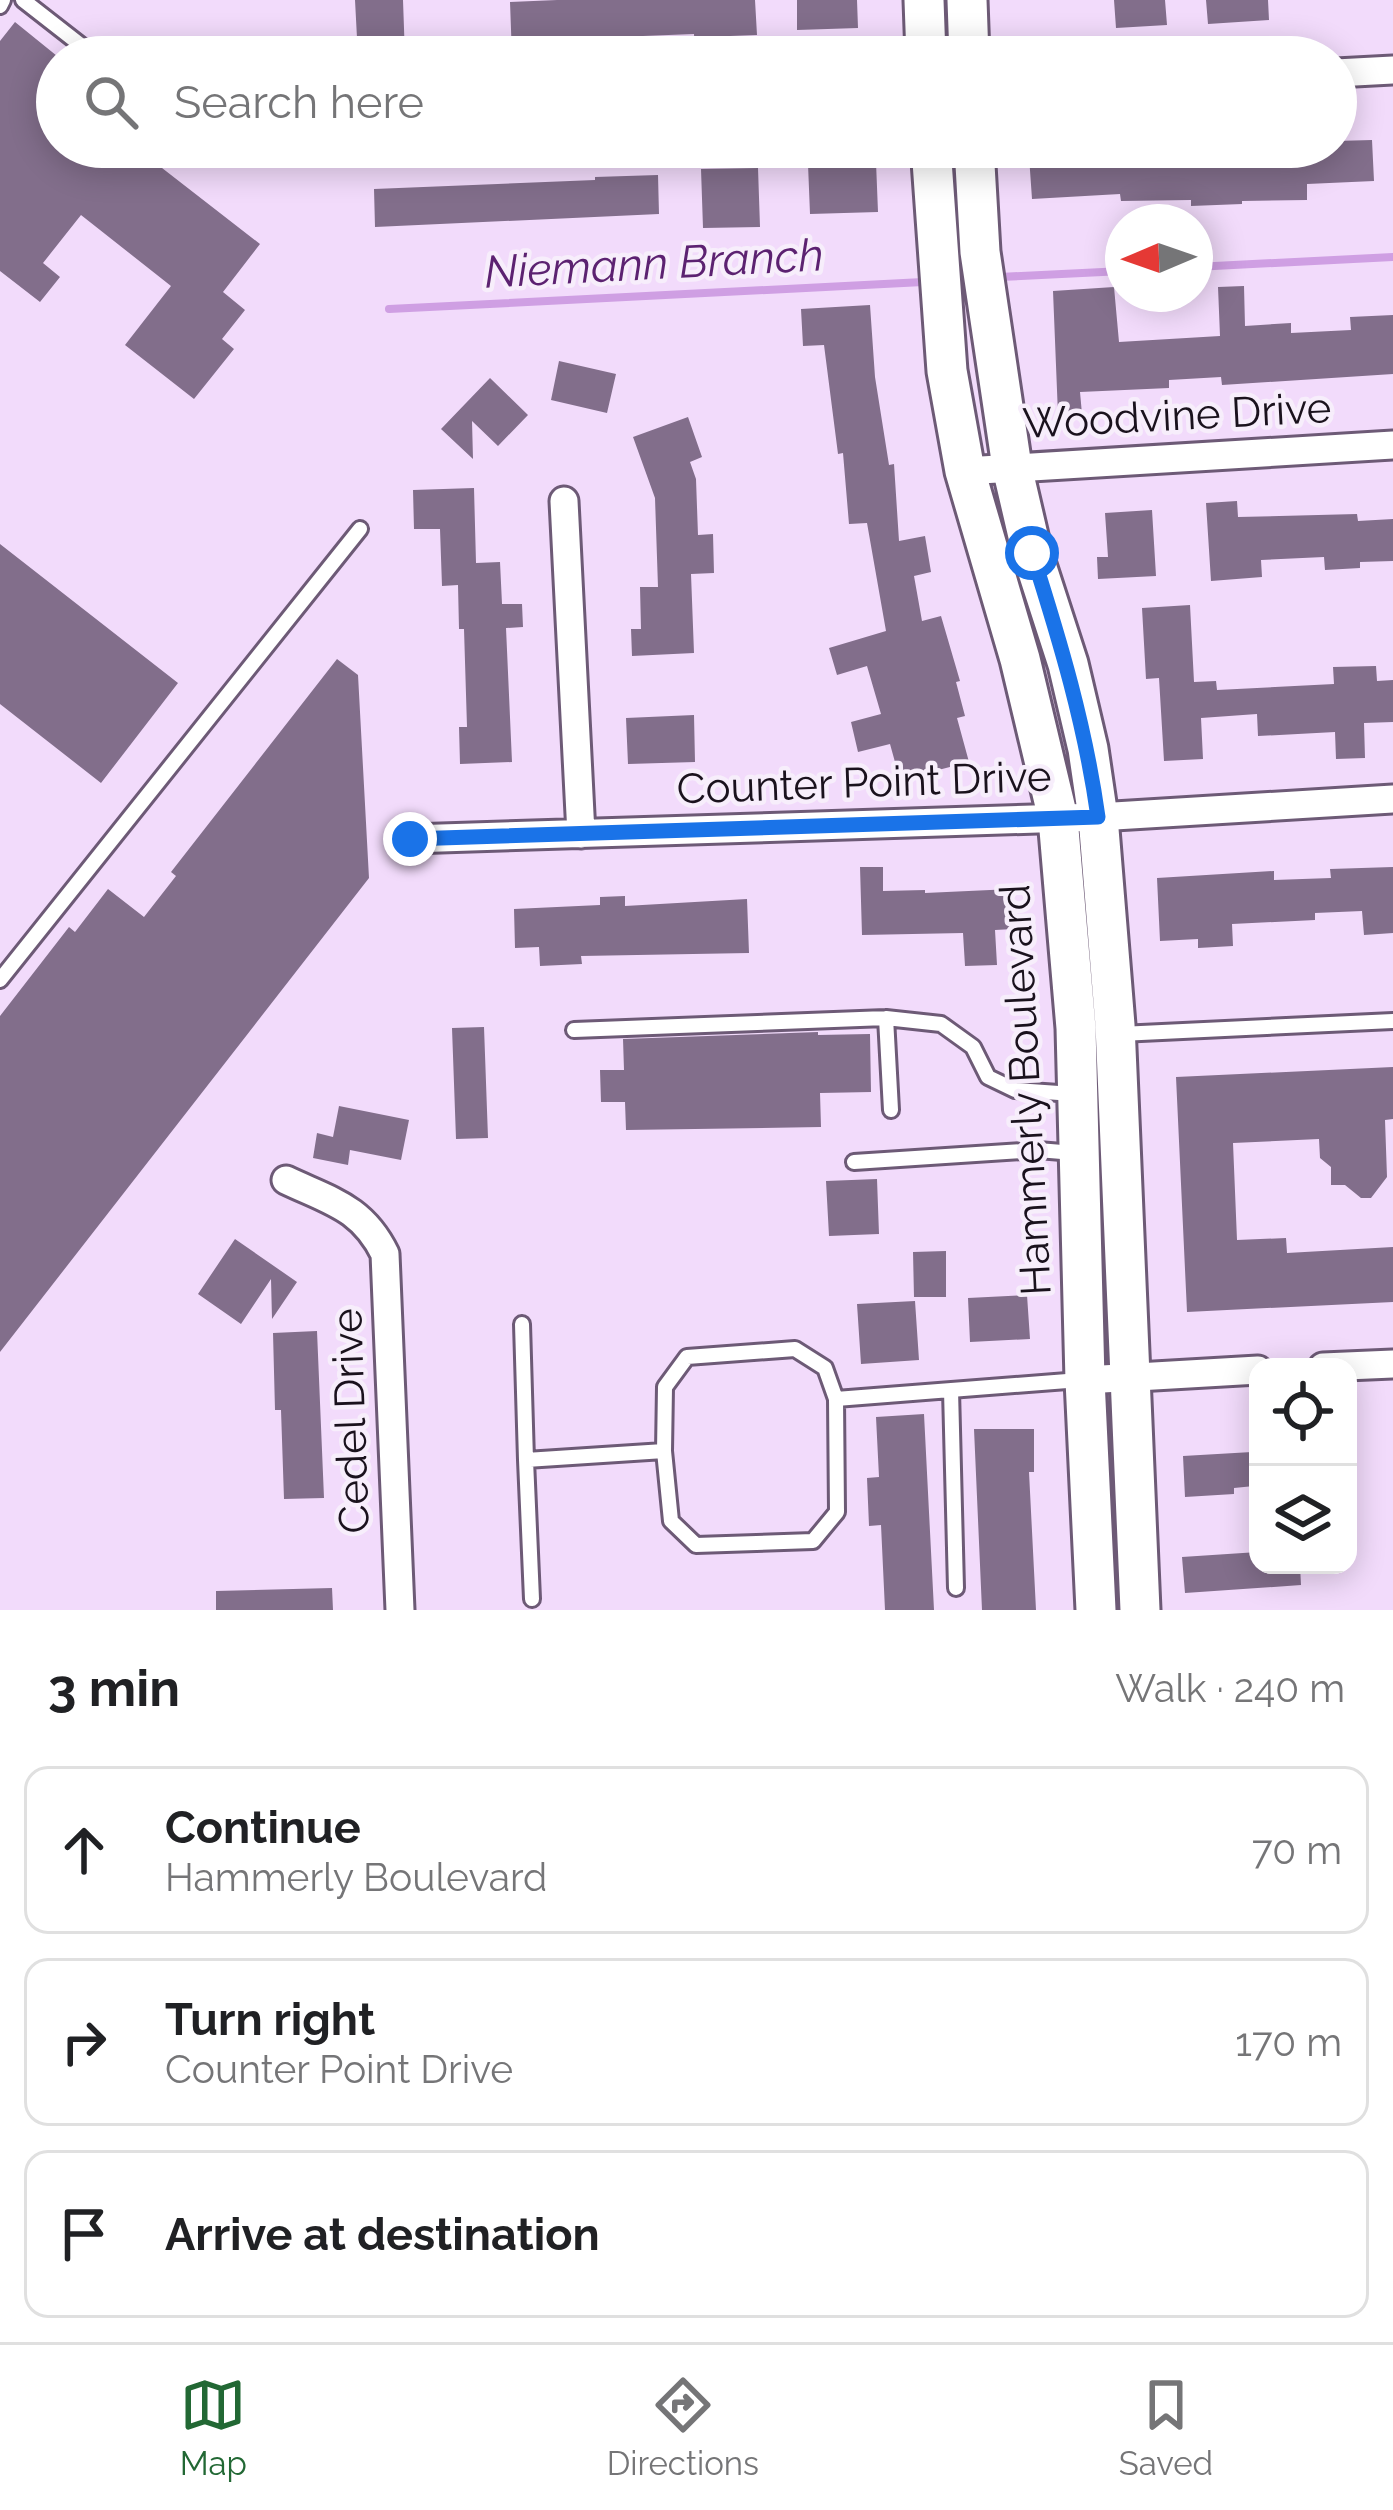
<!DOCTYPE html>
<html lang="en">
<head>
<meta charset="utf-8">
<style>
  :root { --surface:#fff; --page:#f2f2f2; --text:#202124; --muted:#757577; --line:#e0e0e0; --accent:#226834 }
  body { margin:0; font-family:Raleway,sans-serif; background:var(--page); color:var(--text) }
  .controls { position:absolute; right:36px; bottom:36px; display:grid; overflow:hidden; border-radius:24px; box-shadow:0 6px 30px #0003 }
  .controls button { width:108px; height:108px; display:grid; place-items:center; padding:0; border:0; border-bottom:3px solid var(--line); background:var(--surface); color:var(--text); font:60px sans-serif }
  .compass { position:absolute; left:1105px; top:204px; width:108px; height:108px; border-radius:50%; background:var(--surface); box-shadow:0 6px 30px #0003; rotate:268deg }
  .stop { position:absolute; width:36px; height:36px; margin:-27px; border:9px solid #1a73e8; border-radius:50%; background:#fff }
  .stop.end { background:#1a73e8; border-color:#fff; box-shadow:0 3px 12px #0008 }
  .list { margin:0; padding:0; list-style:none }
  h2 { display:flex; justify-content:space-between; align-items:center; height:156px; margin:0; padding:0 48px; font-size:51px }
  h2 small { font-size:39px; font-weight:400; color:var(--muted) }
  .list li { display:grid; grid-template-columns:78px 1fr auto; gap:36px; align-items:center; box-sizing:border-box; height:168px; margin:0 24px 24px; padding:0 24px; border:3px solid var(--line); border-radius:24px }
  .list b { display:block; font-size:45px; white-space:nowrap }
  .list p { margin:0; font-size:39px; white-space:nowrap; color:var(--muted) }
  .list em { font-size:39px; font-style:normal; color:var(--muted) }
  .icon { flex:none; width:66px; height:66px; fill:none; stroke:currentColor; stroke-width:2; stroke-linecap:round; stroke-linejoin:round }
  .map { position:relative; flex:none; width:1393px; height:1610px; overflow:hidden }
  .search { position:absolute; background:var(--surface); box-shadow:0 6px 30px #0003; left:36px; right:36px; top:36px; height:132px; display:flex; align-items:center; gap:30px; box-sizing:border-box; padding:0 42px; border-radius:66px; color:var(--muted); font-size:45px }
  .sheet { height:732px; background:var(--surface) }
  nav { display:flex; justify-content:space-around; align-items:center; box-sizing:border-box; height:168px; border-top:3px solid var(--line); background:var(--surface); font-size:33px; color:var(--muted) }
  nav a { display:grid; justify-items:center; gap:6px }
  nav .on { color:var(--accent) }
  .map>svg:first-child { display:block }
</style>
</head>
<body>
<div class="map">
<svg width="1393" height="1610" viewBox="0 0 1393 1610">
  <rect width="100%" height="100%" fill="#f2dbfb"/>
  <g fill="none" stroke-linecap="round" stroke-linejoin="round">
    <path stroke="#cf9fe3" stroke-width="8" d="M1195 267 1393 257
      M1000 277 1123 271
      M389 309 923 282"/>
  </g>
  <path fill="#826e8b" d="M355 0H403L405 57H358Z
    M557 0H755L757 35 730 36 731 57H695L694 34 592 38 594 57H512L510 2Z
    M797 0H857L858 28 797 30Z
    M1114 0H1165L1167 25 1116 28Z
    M1206 0H1268L1269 20 1208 24Z
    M15 22 57 56V147H135L260 244 223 292 245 310 222 339 234 349 194 399 125 345 171 286 81 215 43 263 60 277 40 302 0 271V41Z
    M1372 140 1374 181 1307 184V200L1242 201V204L1191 206V200L1121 201 1120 194 1032 199 1029 156 1091 153V160L1152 159V149L1188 147H1239V153L1320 152 1319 147H1336V141Z
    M876 162 878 212 810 214 808 164Z
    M758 168 760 227 703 228 701 169Z
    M658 175 659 214 375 227 374 189 595 180V177Z
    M1244 286 1245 326 1291 323V333L1351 330 1350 317 1393 315V374L1222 385 1221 377 1169 380V388L1080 392 1082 414 1058 415 1053 291 1114 287 1119 342 1220 336 1218 287Z
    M870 305 875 377 889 465 894 464 899 541 925 536 931 572 914 576 922 621 941 616 960 681 956 682 965 716 957 718 969 762 900 780 890 744 858 752 851 722 881 714 867 666 837 675 829 648 886 631 867 523 849 524 843 453 838 454 824 345 803 346 801 309Z
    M559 361 616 374 607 413 551 400Z
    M490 378 528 415 498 446 472 421 473 459 441 429Z
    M688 417 702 457 690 462 696 479 698 535 713 534 714 573 691 574 694 653 632 656 631 629H641L640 587H658L655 498 633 437Z
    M474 488 476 563 500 562 502 604H522L523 627 506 628 512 762 460 764 459 727H467L464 629H459L458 585 442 586 440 529H414L413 490Z
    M1237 501 1238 517 1357 514 1358 521 1393 519V561L1360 562V568L1325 570 1324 557 1261 560 1262 577 1211 581 1206 503Z
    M1152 510 1156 576 1098 579 1097 557H1108L1105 513Z
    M0 544 178 683 101 783 0 704Z
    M1190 605 1194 682 1216 681 1217 690 1334 684 1333 667 1376 666 1377 681 1393 680V722L1364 723 1365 758 1336 759 1335 732 1258 736 1257 714 1201 718 1203 759 1164 761 1159 678 1146 679 1142 608Z
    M337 659 358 675 369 878 0 1352V1016L69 927 75 932 108 889 144 917 176 876 171 872Z
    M694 715 695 762 628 764 626 718Z
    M860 867H883V891L925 890V893L1012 889 1014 929 995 930 997 965 965 966 963 933 862 935Z
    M1393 867V933L1364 935 1362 911 1315 913V920L1232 924 1233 946 1198 948V939L1160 941 1157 878 1274 871V880L1331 878 1330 869Z
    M625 896V906L747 899 749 953 581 956 582 964 540 966 539 947 515 948 514 909 600 905V897Z
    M484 1027 488 1138 456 1139 452 1028Z
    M818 1032V1035L870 1034 871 1092 820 1093 821 1127 626 1130 625 1102H601L600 1070H624L623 1039Z
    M1393 1067V1119L1385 1120 1387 1177 1371 1198H1361L1345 1185H1331V1167L1320 1158 1319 1139 1233 1143 1237 1240 1286 1238 1287 1253 1393 1247V1302L1187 1312 1176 1077Z
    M339 1106 409 1120 401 1160 350 1150 348 1165 313 1158 317 1133 333 1137Z
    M877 1179 879 1234 829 1236 826 1181Z
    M235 1239 297 1282 272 1319 271 1279 241 1324 198 1294Z
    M946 1251V1297H914L913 1252Z
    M1027 1295 1030 1339 970 1342 968 1298Z
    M915 1301 919 1360 861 1364 857 1304Z
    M317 1331 324 1498 284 1499 281 1410H275L273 1333Z
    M924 1414 934 1610H885L881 1525 869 1526 867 1478 879 1477 876 1417Z
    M974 1429H1034V1472H1029L1036 1610H982Z
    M1252 1452 1254 1486 1234 1488V1494L1185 1497 1183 1456Z
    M1258 1552V1565H1300L1301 1585 1185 1593 1182 1557Z
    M332 1588 333 1610H216V1591Z"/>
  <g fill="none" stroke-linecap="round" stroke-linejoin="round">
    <defs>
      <path id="lane" d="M23 0 96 57
        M0 6 3 0
        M244 53 253 57
        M820 147 821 152
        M700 155V147
        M0 980 360 529
        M886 1018 891 1110
        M574 1030 886 1018 941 1024 973 1047 988 1077 1015 1090 1073 1094
        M1120 1034 1393 1021
        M854 1162 1038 1150 1074 1153
        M522 1324 526 1460 664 1451
        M951 1390 956 1588
        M836 1399 837 1512 813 1541 696 1545 671 1521 664 1451 665 1387 687 1357 795 1349 825 1368 836 1399 1080 1380
        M526 1460 532 1599"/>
      <path id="street" d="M1336 73 1393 70
        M965 471 1393 445
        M564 501 581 834
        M410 839 1098 817 1393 799
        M286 1180C330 1201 362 1207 385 1254L400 1610
        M1323 1367 1393 1364
        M1085 1380 1258 1370"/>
      <path id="secondary" d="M924 0 926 57
        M967 0 969 57
        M931 147 947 371 965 471 1020 659 1058 818 1076 1028 1085 1380 1096 1610
        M974 147 980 252 1012 467 1032 553 1068 664 1088 749 1098 817 1115 1025 1140 1610"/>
    </defs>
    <use href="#lane" stroke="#6d5a76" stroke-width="20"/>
    <use href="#street" stroke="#6d5a76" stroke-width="33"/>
    <use href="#secondary" stroke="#6d5a76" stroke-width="45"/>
    <use href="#lane" stroke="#fff" stroke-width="14"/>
    <use href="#street" stroke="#fff" stroke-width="27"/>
    <use href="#secondary" stroke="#fff" stroke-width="39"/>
  </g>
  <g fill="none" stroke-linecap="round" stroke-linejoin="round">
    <path stroke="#1a73e8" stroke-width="15" d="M410 839 1098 817C1085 724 1060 641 1032 553"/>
  </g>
  <g text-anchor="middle" stroke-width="9" stroke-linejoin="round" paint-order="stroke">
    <g font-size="42" fill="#1a121d" stroke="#f7eefb">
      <text transform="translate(1177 415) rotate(-3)" y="15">Woodvine Drive</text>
      <text transform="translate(864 782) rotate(-2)" y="15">Counter Point Drive</text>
      <text transform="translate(1025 1090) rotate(-93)" y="15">Hammerly Boulevard</text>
      <text transform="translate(350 1421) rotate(-92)" y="15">Cedel Drive</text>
    </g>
    <g font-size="45" font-style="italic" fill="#5c2271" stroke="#f7eefb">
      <text transform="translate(654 263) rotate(-3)" y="16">Niemann Branch</text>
    </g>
  </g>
</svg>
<div class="controls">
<button><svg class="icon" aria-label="locate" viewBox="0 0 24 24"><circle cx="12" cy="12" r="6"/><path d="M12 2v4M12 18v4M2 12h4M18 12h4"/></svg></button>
<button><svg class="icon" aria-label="layers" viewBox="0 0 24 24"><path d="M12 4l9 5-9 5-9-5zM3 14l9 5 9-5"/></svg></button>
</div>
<svg class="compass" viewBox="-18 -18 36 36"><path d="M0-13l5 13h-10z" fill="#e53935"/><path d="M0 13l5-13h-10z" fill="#757577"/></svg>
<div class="stop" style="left:1032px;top:553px"></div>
<div class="stop end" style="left:410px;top:839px"></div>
<div class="search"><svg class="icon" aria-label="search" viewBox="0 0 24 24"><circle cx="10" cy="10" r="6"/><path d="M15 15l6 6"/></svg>Search here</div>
</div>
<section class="sheet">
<h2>3 min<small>Walk · 240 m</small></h2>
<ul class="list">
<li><svg class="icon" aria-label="ahead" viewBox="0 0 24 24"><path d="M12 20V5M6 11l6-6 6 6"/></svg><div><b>Continue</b><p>Hammerly Boulevard</p></div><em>70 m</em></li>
<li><svg class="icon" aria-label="right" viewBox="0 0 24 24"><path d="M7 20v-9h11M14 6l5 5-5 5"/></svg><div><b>Turn right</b><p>Counter Point Drive</p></div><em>170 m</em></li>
<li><svg class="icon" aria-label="arrive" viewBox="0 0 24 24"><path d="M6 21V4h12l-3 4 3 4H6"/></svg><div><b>Arrive at destination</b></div></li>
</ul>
</section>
<nav>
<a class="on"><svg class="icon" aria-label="map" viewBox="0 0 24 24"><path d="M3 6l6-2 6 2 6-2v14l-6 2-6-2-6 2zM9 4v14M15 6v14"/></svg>Map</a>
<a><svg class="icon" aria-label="directions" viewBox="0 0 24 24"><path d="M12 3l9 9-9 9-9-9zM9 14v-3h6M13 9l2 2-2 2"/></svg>Directions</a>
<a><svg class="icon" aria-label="saved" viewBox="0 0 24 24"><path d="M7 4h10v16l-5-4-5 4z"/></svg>Saved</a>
</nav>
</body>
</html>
